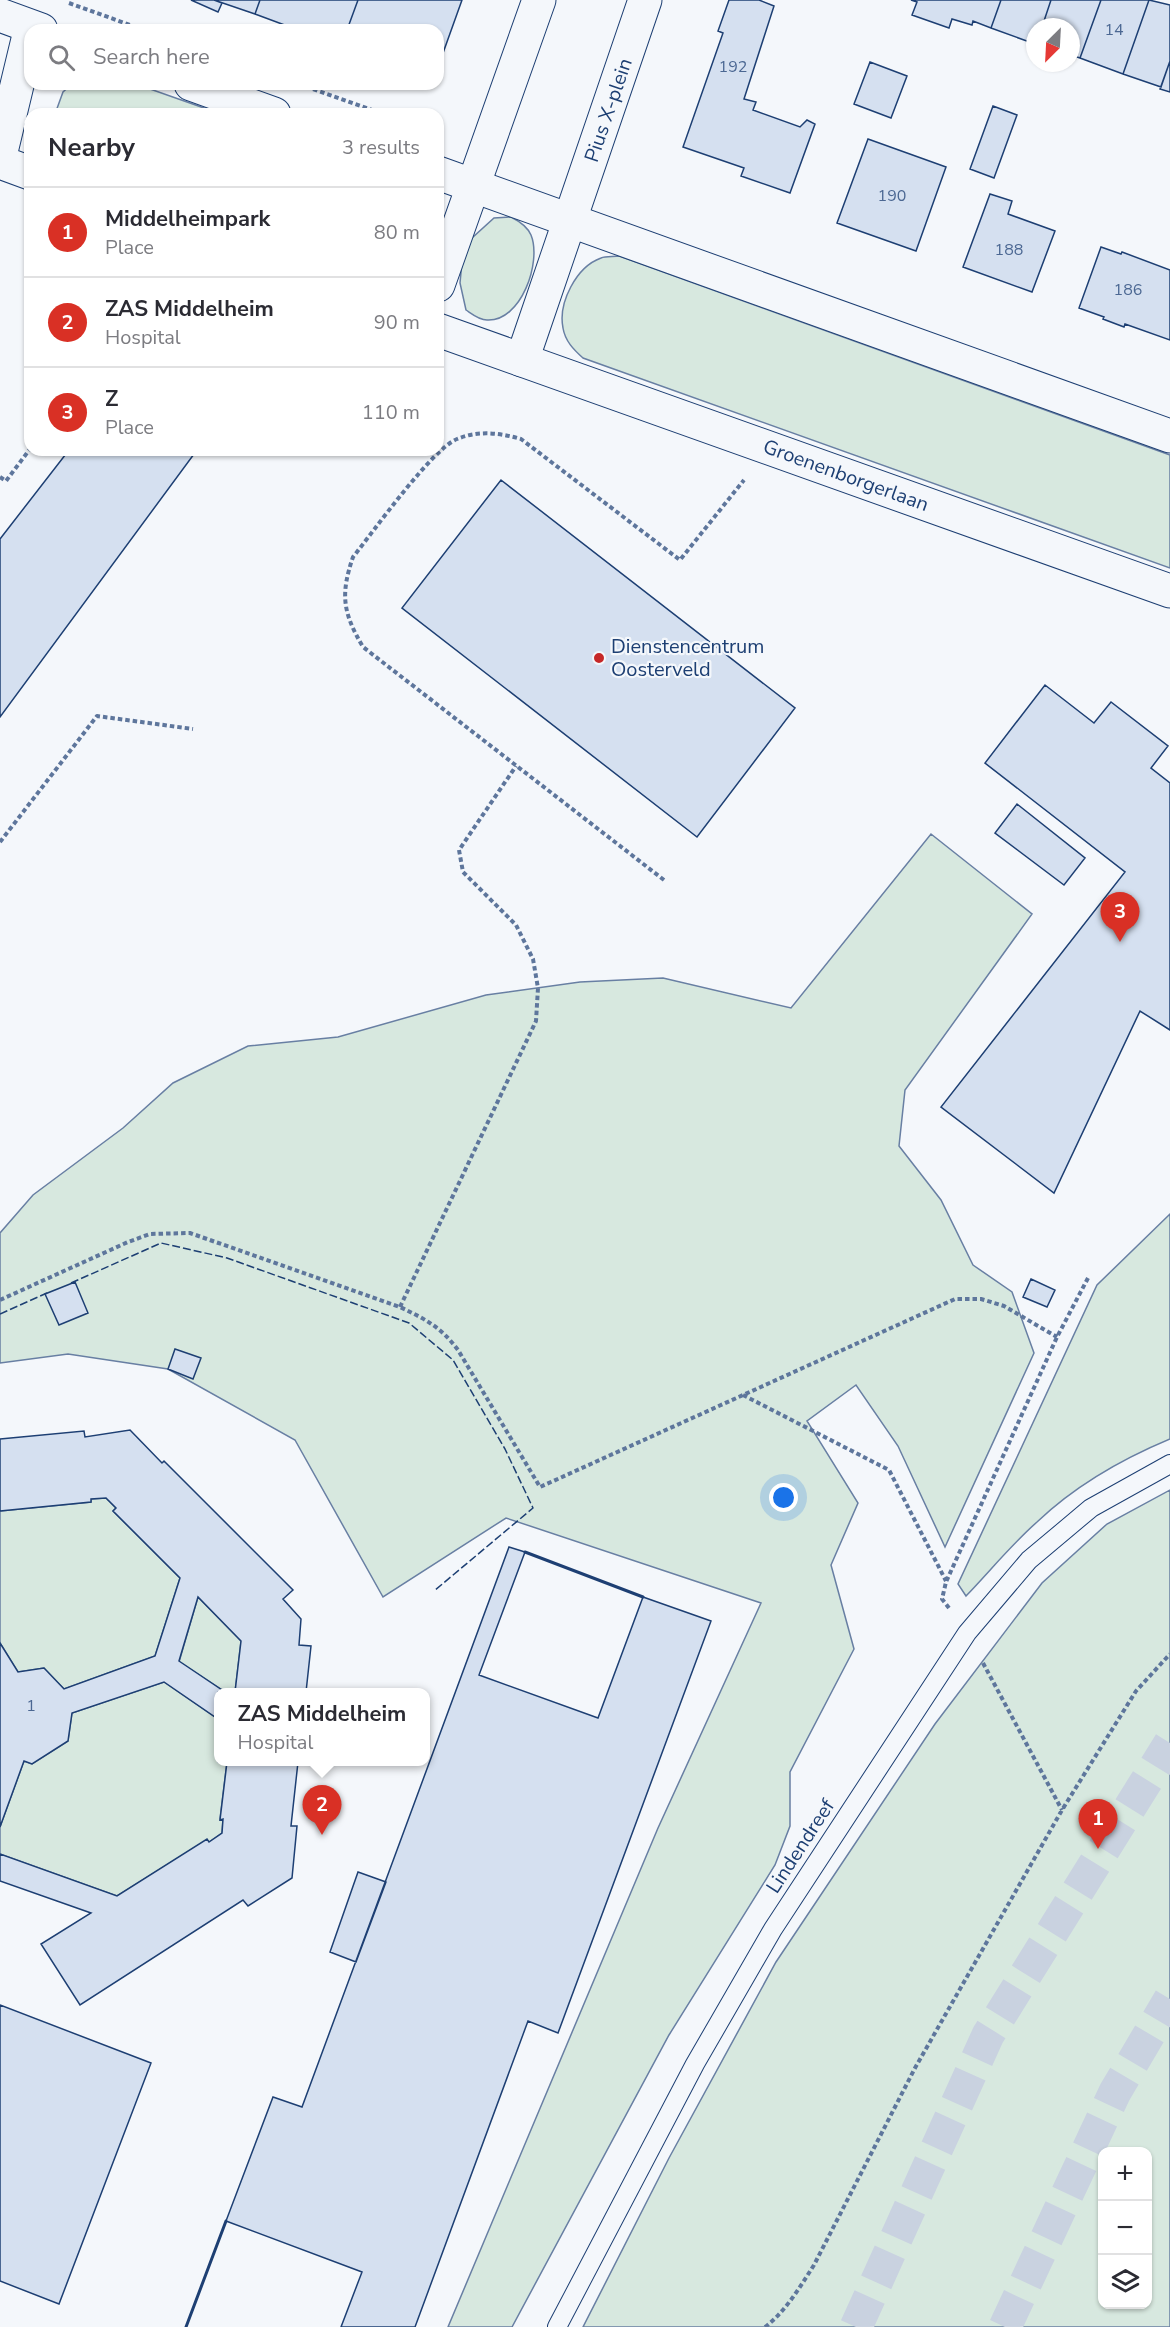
<!DOCTYPE html>
<html lang="en">
<head>
<meta charset="utf-8">
<style>
  :root { --surface:#fff; --page:#f7f7f7; --text:#2b2b33; --muted:#7c7c81; --line:#e1e1e2; --accent:#d93025 }
  body { margin:0; font-family:"Nunito Sans",sans-serif; background:var(--page); color:var(--text) }
  .controls { position:absolute; right:18px; bottom:18px; display:grid; overflow:hidden; border-radius:12px; box-shadow:0 2px 4px #0004 }
  .controls button { width:54px; height:54px; display:grid; place-items:center; padding:0; border:0; border-bottom:2px solid var(--line); background:var(--surface); color:var(--text); font:30px sans-serif }
  .compass { position:absolute; left:1026px; top:18px; width:54px; height:54px; border-radius:50%; background:var(--surface); box-shadow:0 2px 4px #0004; rotate:204deg }
  .you { position:absolute; left:784px; top:1498px; width:21px; height:21px; margin:-15px; border:4px solid #fff; border-radius:50%; background:#1a73e8; box-shadow:0 0 0 9px #1a73e833 }
  .badge { display:grid; place-items:center; width:39px; height:39px; border-radius:50%; background:var(--accent); color:#fff; font-size:20px; font-weight:700 }
  .pin { position:absolute; translate:-50% -50px; filter:drop-shadow(0 2px 3px #0008) }
  .pin::after { content:''; position:absolute; top:32px; width:21px; height:18px; background:inherit; clip-path:polygon(0 0,100% 0,50% 100%) }
  .popup { position:absolute; left:214px; top:1688px; width:216px; height:78px; box-sizing:border-box; display:grid; place-content:center; border-radius:12px; background:var(--surface); filter:drop-shadow(0 2px 4px #0005); font-size:20px; white-space:nowrap; color:var(--muted) }
  .popup b { font-size:22px; color:var(--text) }
  .popup::after { content:''; position:absolute; left:50%; top:100%; margin-left:-12px; border:12px solid transparent; border-top-color:var(--surface) }
  .list { margin:0; padding:0; list-style:none }
  h2 { display:flex; justify-content:space-between; align-items:center; height:78px; margin:0; padding:0 24px; font-size:26px }
  h2 small { font-size:20px; font-weight:400; color:var(--muted) }
  .list li { display:grid; grid-template-columns:39px 1fr auto; gap:18px; align-items:center; box-sizing:border-box; height:90px; padding:0 24px; border-top:2px solid var(--line) }
  .list b { display:block; font-size:22px; white-space:nowrap }
  .list p { margin:0; font-size:20px; white-space:nowrap; color:var(--muted) }
  .list em { font-size:20px; font-style:normal; color:var(--muted) }
  .icon { flex:none; width:33px; height:33px; fill:none; stroke:currentColor; stroke-width:2; stroke-linecap:round; stroke-linejoin:round }
  .map { position:relative; flex:none; width:1170px; height:2327px; overflow:hidden }
  .search { position:absolute; background:var(--surface); box-shadow:0 2px 4px #0004; left:24px; top:24px; width:420px; height:66px; display:flex; align-items:center; gap:15px; box-sizing:border-box; padding:0 21px; border-radius:18px; color:var(--muted); font-size:22px }
  .panel { position:absolute; background:var(--surface); box-shadow:0 2px 4px #0004; left:24px; top:108px; width:420px; height:348px; border-radius:18px }
  .map>svg:first-child { display:block }
</style>
</head>
<body>
<div class="map">
<svg width="1170" height="2327" viewBox="0 0 1170 2327">
  <rect width="100%" height="100%" fill="#f4f7fb"/>
  <path fill="#d7e8df" stroke="#687fa3" stroke-width="1.5" fill-rule="evenodd" d="M72 84H136L221 114H55L63 92Z
    M511 217C519 221 527 226 531 235 542 262 521 322 487 320 479 320 472 314 466 310L460 283 462 262 472 238 494 218Z
    M619 256 1170 455V568L583 358C574 350 565 341 563 328 558 303 576 267 601 258 606 256 614 257 619 256Z
    M931 834 1032 914 905 1090 899 1146 941 1200 973 1265 1012 1292 1034 1353 945 1547 898 1446 856 1385 807 1421 858 1503 831 1565 854 1649 790 1772V1826L775 1865 669 2035 512 2327H448L658 1828 761 1603 506 1518 383 1597 295 1440 168 1369 68 1354 0 1363V1233L33 1195 123 1128 173 1083 248 1046 338 1037 486 995 580 982 663 978 791 1008Z
    M1170 1214V1439C1122 1459 1075 1486 1037 1522 1012 1544 990 1571 966 1596L958 1584 1097 1285Z
    M1170 1490V2327H583L669 2158 776 1962 935 1724 1042 1583 1107 1524ZM1102 2152H1148V2304H1102Z
    M106 1498 116 1508 113 1511 180 1578 155 1656 64 1689 44 1668 18 1672 0 1643V1511L91 1502V1499Z
    M198 1597 241 1641 235 1692H225L179 1662Z
    M164 1682 218 1719V1762H227L220 1819H223L222 1833 209 1842 207 1840 117 1896 0 1854V1827L24 1761 32 1764 68 1741 72 1713Z"/>
  <path fill="#d5e0f0" stroke="#1d3f73" stroke-width="1.5" d="M191 0H214L222 3 218 12Z
    M214 0H260L255 14Z
    M260 0H358L347 30H298L255 14Z
    M358 0H462L438 67V30H347Z
    M729 0H759L774 6 744 99 756 102 753 110 800 127 807 120 815 124 790 193 741 176 744 168 683 147 723 33 718 31Z
    M911 0H1001L991 28 973 21 972 25 952 19 949 28 912 15 917 2Z
    M1001 0H1051L1042 27H1035V44L991 28Z
    M1051 0H1101L1080 58 1071 55V27H1042Z
    M1101 0H1149L1123 74 1080 58Z
    M1149 0 1170 5V61L1161 87 1123 74Z
    M1170 61V92L1160 89Z
    M870 62 907 76 891 118 854 104Z
    M993 106 1017 115 994 178 970 169Z
    M868 139 946 167 916 251 837 223Z
    M990 194 1012 201 1008 214 1055 231 1032 292 963 267Z
    M1101 247 1121 254 1122 252 1170 270V340L1125 324 1124 327 1103 319 1104 317 1079 308Z
    M69 450H197L0 717V539Z
    M501 480 795 708 697 837 402 608Z
    M1045 685 1094 723 1111 702 1168 746 1151 768 1170 783V1030L1140 1011 1054 1193 941 1107 1125 872 985 763Z
    M1017 804 1085 858 1064 885 995 833Z
    M1031 1279 1055 1290 1047 1307 1023 1297Z
    M75 1282 88 1313 59 1325 45 1294Z
    M175 1349 201 1358 193 1379 168 1369Z
    M130 1430 162 1463 164 1461 293 1590 283 1599 301 1619 299 1645 311 1646 306 1692H235L241 1641 198 1597 179 1661 225 1692H218V1719L164 1682 72 1713 68 1741 32 1764 24 1761 0 1827V1643L18 1672 44 1668 64 1689 155 1656 180 1578 113 1511 116 1508 106 1498 91 1499V1502L0 1511V1439L84 1431 85 1437Z
    M509 1547 525 1552 479 1675 598 1718 643 1597 711 1621 558 2033 528 2021 415 2327H341L362 2272 226 2221 273 2097 302 2107Z
    M227 1762H298L291 1826H297L292 1878 248 1906 243 1900 80 2005 41 1944 91 1913 0 1881V1854L117 1896 207 1839 209 1842 222 1833 223 1819 220 1820Z
    M358 1872 386 1882 356 1962 330 1952Z
    M0 2005 151 2063 59 2304 0 2281Z"/>
  <g fill="none" stroke-linecap="round" stroke-linejoin="round">
    <path stroke="#c9d2e0" stroke-width="33" stroke-dasharray="33 16" stroke-linecap="butt" d="M856 2327 988 2035 1170 1743
      M1005 2327 1115 2092 1170 1999"/>
    <defs>
      <path id="service" d="M557 2327 695 2064 773 1929 967 1633 1029 1560 1091 1508 1170 1464"/>
      <path id="minor" d="M0 156 30 31
        M438 285 539 0
        M522 360 645 0"/>
      <path id="tertiary" d="M0 15 41 30
        M191 84 274 114
        M0 162 30 173
        M438 173 1170 436
        M438 330 1170 591"/>
    </defs>
    <use href="#service" stroke="#1d3f73" stroke-width="20"/>
    <use href="#minor" stroke="#1d3f73" stroke-width="35"/>
    <use href="#tertiary" stroke="#1d3f73" stroke-width="35"/>
    <path stroke="#5e769c" stroke-width="4" stroke-dasharray="4.5 3" stroke-linecap="butt" d="M69 3 144 30
      M299 84 383 114
      M0 477 6 481 30 449
      M0 842 97 716 193 729
      M664 880 363 647C343 613 340 595 353 557 373 532 432 449 457 439 479 430 500 433 521 439L680 560 744 480
      M0 1300 128 1242 150 1234 190 1233 400 1307C425 1319 441 1327 458 1350L540 1487 955 1299H981L1004 1306 1057 1337
      M400 1307 536 1021 538 988 533 959 516 925 463 872 459 850 516 766
      M743 1395 889 1470 946 1581
      M949 1608 942 1599 946 1582 1057 1337 1088 1278
      M983 1663 1062 1810
      M765 2327C786 2311 800 2287 814 2265L915 2068 1062 1810 1136 1691 1170 1654"/>
    <use href="#service" stroke="#f4f7fb" stroke-width="18"/>
    <use href="#minor" stroke="#f4f7fb" stroke-width="33"/>
    <use href="#tertiary" stroke="#f4f7fb" stroke-width="33"/>
    <path stroke="#1d3f73" stroke-width="1.5" stroke-dasharray="8 3" stroke-linecap="butt" d="M71 1283 161 1243 227 1258 409 1323 453 1360 505 1449 533 1508 434 1591
      M0 1314 47 1293"/>
    <path stroke="#1d3f73" stroke-width="3" d="M525 1552 643 1597
      M186 2327 226 2221"/>
  </g>
  <circle fill="#c62828" stroke="#f4f7fb" stroke-width="2" cx="599" cy="658" r="6"/>
  <g text-anchor="middle" stroke-width="4.5" stroke-linejoin="round" paint-order="stroke">
    <g font-size="16" fill="#4b6792">
      <text x="1114" y="35">14</text>
      <text x="733" y="72">192</text>
      <text x="892" y="201">190</text>
      <text x="1009" y="255">188</text>
      <text x="1128" y="295">186</text>
      <text x="31" y="1711">1</text>
    </g>
    <g font-size="20" fill="#1d3f73" stroke="#f4f7fb">
      <text transform="translate(608 110) rotate(-71)" y="7">Pius X-plein</text>
      <text transform="translate(846 475) rotate(20)" y="7">Groenenborgerlaan</text>
      <text transform="translate(800 1846) rotate(-57)" y="7">Lindendreef</text>
    </g>
    <g font-size="20" fill="#1d3f73" stroke="#f4f7fb" text-anchor="start">
      <text x="611" y="653">Dienstencentrum<tspan x="611" dy="23">Oosterveld</tspan></text>
    </g>
  </g>
</svg>
<div class="controls">
<button>+</button>
<button>−</button>
<button><svg class="icon" aria-label="layers" viewBox="0 0 24 24"><path d="M12 4l9 5-9 5-9-5zM3 14l9 5 9-5"/></svg></button>
</div>
<svg class="compass" viewBox="-18 -18 36 36"><path d="M0-13l5 13h-10z" fill="#e53935"/><path d="M0 13l5-13h-10z" fill="#7c7c81"/></svg>
<div class="you"></div>
<div class="pin badge" style="left:1098px;top:1849px">1</div>
<div class="pin badge" style="left:322px;top:1835px">2</div>
<div class="popup"><b>ZAS Middelheim</b>Hospital</div>
<div class="pin badge" style="left:1120px;top:942px">3</div>
<div class="search"><svg class="icon" aria-label="search" viewBox="0 0 24 24"><circle cx="10" cy="10" r="6"/><path d="M15 15l6 6"/></svg>Search here</div>
<section class="panel">
<h2>Nearby<small>3 results</small></h2>
<ul class="list">
<li><span class="badge">1</span><div><b>Middelheimpark</b><p>Place</p></div><em>80 m</em></li>
<li><span class="badge">2</span><div><b>ZAS Middelheim</b><p>Hospital</p></div><em>90 m</em></li>
<li><span class="badge">3</span><div><b>Z</b><p>Place</p></div><em>110 m</em></li>
</ul>
</section>
</div>
</body>
</html>
